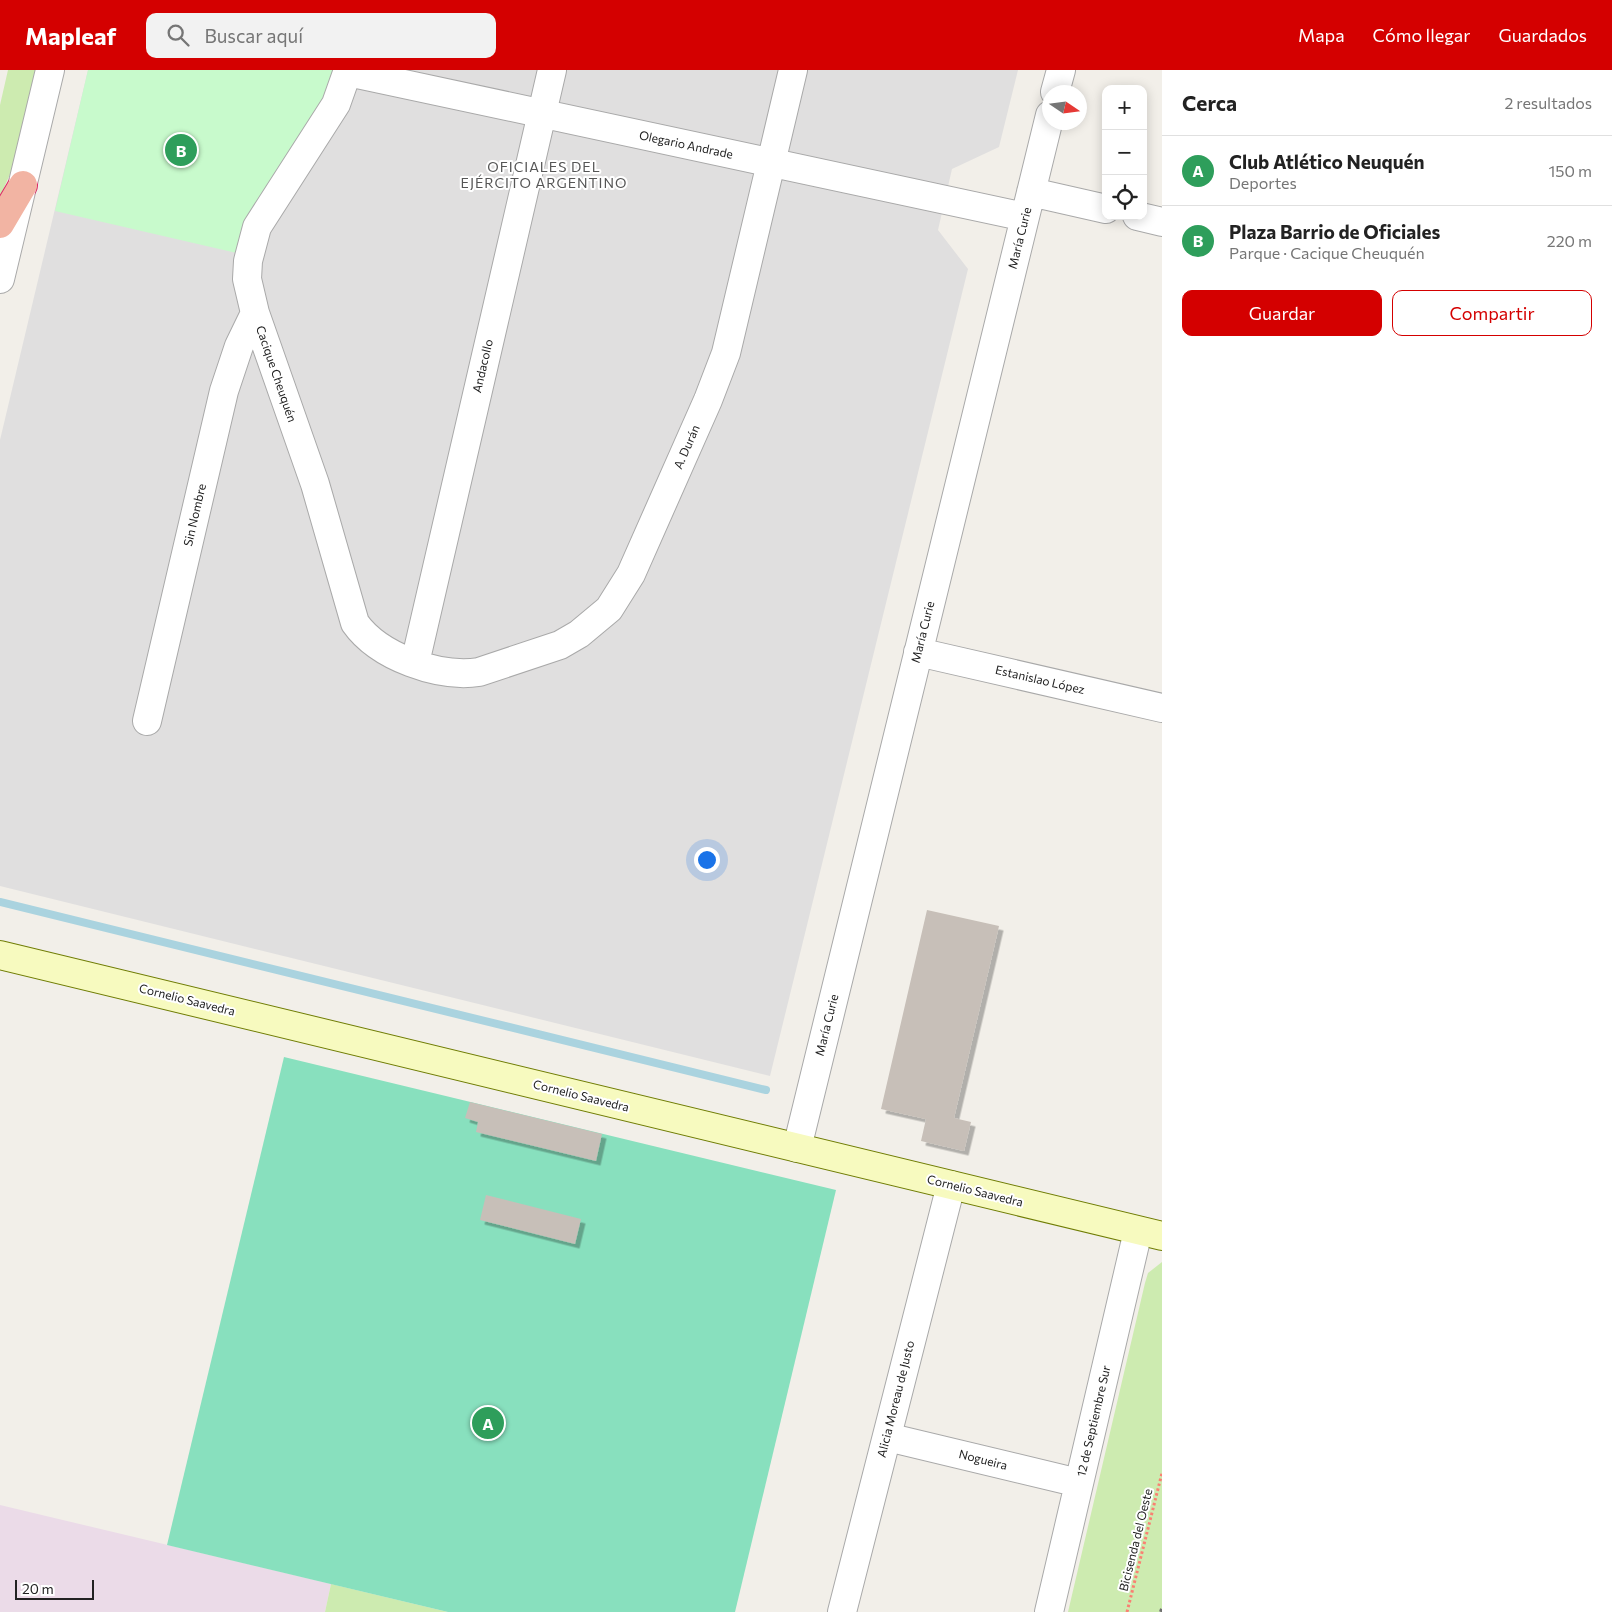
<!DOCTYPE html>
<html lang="es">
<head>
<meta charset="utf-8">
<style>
  :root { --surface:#fff; --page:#f2f2f2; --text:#222; --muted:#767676; --line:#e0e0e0; --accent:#d40000 }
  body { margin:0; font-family:Commissioner,sans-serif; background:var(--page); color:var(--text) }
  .controls { position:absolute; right:15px; top:15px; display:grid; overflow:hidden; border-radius:10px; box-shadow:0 2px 12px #0003 }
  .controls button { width:45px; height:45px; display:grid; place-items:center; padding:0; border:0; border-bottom:1px solid var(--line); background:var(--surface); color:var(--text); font:25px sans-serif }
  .compass { position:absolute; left:1042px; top:15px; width:45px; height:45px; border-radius:50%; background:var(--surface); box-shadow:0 2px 12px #0003; rotate:103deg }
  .scale { position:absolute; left:15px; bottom:12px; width:79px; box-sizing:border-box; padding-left:5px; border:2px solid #222; border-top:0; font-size:14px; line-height:18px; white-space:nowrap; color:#222; -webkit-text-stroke:4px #fff; paint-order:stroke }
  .you { position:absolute; left:706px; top:789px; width:18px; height:18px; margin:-12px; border:4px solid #fff; border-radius:50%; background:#1a73e8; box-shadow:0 0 0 8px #1a73e833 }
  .badge { display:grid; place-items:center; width:32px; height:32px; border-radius:50%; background:var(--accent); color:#fff; font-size:16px; font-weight:700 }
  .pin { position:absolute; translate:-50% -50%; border:2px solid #fff; box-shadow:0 1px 5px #0006 }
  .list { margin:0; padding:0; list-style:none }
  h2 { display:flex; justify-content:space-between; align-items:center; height:65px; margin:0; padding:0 20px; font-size:21px }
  h2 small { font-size:16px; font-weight:400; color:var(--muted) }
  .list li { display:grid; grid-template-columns:32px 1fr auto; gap:15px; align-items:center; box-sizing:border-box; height:70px; padding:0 20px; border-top:1px solid var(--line) }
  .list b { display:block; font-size:19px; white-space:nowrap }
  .list p { margin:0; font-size:16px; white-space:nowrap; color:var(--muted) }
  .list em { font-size:16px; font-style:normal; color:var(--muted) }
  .actions { display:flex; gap:10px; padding:15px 20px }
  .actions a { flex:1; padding:11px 0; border:1px solid var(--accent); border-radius:10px; text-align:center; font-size:18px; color:var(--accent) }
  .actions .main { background:var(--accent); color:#fff }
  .icon { flex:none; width:28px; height:28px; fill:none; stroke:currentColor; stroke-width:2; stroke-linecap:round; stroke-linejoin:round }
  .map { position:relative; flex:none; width:1162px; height:1542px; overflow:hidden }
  header { display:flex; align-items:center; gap:30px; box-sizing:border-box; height:70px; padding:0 25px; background:var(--accent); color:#fff }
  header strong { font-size:24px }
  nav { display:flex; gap:28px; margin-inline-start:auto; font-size:18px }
  .search { width:350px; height:45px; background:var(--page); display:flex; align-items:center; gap:12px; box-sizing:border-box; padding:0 18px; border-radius:10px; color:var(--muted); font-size:19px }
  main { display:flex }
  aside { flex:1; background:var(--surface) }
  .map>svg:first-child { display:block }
</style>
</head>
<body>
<header>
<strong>Mapleaf</strong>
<div class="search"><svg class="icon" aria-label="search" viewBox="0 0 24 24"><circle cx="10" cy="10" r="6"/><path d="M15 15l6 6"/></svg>Buscar aquí</div>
<nav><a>Mapa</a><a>Cómo llegar</a><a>Guardados</a></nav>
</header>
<main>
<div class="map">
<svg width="1162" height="1542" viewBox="0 0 1162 1542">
  <defs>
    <filter id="shadow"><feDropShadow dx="4.5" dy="4.5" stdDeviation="0" flood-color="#0004"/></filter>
  </defs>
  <rect width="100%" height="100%" fill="#f2efe9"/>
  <path fill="#e0dfdf" d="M88 0H1018L999 77 952 99 938 160 968 199 770 1006 0 816V370Z"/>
  <path fill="#ebdbe8" d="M0 1435 331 1514 325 1542H0Z"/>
  <path fill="#cdebb0" d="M8 0H39L14 95 0 127V35Z
    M1162 1192V1542H1068L1145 1213 1148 1203Z
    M331 1514 448 1542H325Z"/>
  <path fill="#c8facc" d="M88 0H338L313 54 261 124 253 143 241 184 55 141Z"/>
  <path fill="#88e0be" d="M284 987 836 1120 735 1542H448L167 1475Z"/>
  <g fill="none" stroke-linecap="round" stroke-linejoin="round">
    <path stroke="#aad3df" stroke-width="8" d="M0 832 766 1020"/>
  </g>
  <path fill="#c7bfb8" filter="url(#shadow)" d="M927 840 999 856 954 1048 971 1052 964 1081 921 1071 926 1049 881 1039Z
    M470 1032 602 1064 596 1091 476 1062 478 1052 465 1048Z
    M486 1125 581 1149 575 1174 480 1150Z"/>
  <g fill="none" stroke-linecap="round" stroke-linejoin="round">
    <defs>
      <path id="minor" d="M348 0 336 34 257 157 248 191 247 209 255 243 315 414 355 553C379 587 439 608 479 602L560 575 579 564 609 539 631 504 708 330 726 283 793 0
        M348 2 1025 147
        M1055 22 1061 0
        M1031 122 1106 139
        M1137 146 1162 152
        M918 582 1162 638
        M415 593 552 0
        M147 651 224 321 239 276 255 243
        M797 1078 1050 45
        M887 1367 1079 1413
        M842 1542 951 1115
        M1049 1542 1138 1161"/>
      <path id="tertiary" d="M0 209 50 0"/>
      <path id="secondary" d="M0 885 1162 1166"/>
      <path id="trunk" d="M0 154 23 115"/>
    </defs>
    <use href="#minor" stroke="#a9a9a9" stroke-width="30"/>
    <use href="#tertiary" stroke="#a9a9a9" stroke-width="30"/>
    <use href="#secondary" stroke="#707d05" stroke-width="30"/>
    <use href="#trunk" stroke="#dc2a67" stroke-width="30"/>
    <path stroke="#fa8072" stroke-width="3" stroke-dasharray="2.5 2.5" stroke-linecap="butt" d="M1127 1542 1162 1403"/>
    <use href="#minor" stroke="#fff" stroke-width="28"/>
    <use href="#tertiary" stroke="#fff" stroke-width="28"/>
    <use href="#secondary" stroke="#f7fabf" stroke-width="28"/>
    <use href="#trunk" stroke="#f2b4a3" stroke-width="28"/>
    <path stroke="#707070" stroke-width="4" stroke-dasharray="10 10" stroke-linecap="butt" d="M1161 1542 1162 1539"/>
  </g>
  <g text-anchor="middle" stroke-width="4" stroke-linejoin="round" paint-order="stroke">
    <g font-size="12" fill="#222" stroke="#fff">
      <text transform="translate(686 75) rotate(12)" y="4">Olegario Andrade</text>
      <text transform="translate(1020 168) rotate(-76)" y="4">María Curie</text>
      <text transform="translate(483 296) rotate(-77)" y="4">Andacollo</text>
      <text transform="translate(276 304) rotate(71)" y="4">Cacique Cheuquén</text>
      <text transform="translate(687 377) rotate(-66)" y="4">A. Durán</text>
      <text transform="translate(195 445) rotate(-77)" y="4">Sin Nombre</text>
      <text transform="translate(923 562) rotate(-76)" y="4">María Curie</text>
      <text transform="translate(1040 610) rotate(13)" y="4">Estanislao López</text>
      <text transform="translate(187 930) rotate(14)" y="4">Cornelio Saavedra</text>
      <text transform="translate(827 955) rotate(-76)" y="4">María Curie</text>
      <text transform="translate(581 1026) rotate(14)" y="4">Cornelio Saavedra</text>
      <text transform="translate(975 1121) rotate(14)" y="4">Cornelio Saavedra</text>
      <text transform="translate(896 1329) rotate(-76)" y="4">Alicia Moreau de Justo</text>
      <text transform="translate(1094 1351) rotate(-77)" y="4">12 de Septiembre Sur</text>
      <text transform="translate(983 1390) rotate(14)" y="4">Nogueira</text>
      <text transform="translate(1136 1470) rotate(-76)" y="4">Bicisenda del Oeste</text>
    </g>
    <g font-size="14" letter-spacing="1" fill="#555" stroke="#fff">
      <text x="544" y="102">OFICIALES DEL<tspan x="544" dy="16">EJÉRCITO ARGENTINO</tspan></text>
    </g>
  </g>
</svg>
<div class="controls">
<button>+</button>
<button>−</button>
<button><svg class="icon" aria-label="locate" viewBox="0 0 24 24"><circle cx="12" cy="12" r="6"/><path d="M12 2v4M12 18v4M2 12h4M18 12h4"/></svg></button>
</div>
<svg class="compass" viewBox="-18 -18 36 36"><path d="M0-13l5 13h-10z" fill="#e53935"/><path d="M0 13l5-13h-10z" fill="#767676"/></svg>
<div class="scale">20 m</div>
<div class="you"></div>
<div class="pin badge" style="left:488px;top:1353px;background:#2e9e5b">A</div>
<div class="pin badge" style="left:181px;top:80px;background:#2e9e5b">B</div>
</div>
<aside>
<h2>Cerca<small>2 resultados</small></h2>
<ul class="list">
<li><span class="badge" style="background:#2e9e5b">A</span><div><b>Club Atlético Neuquén</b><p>Deportes</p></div><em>150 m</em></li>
<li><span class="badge" style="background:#2e9e5b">B</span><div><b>Plaza Barrio de Oficiales</b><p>Parque · Cacique Cheuquén</p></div><em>220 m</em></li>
</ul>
<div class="actions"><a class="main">Guardar</a><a>Compartir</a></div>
</aside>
</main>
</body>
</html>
